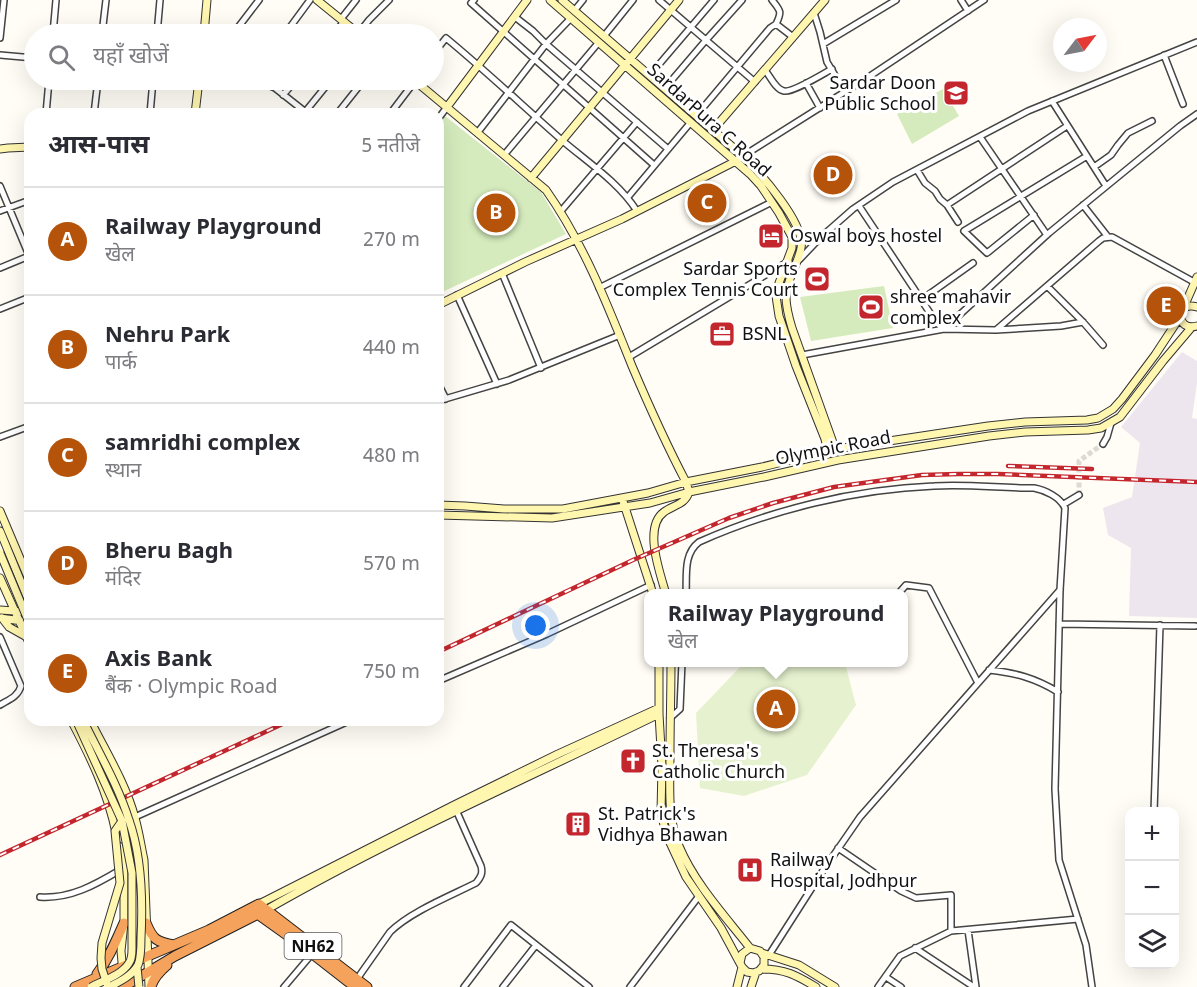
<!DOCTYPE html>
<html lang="hi">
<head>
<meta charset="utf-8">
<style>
  :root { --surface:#fff; --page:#f7f7f7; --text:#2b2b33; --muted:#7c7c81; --line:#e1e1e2; --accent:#b45309 }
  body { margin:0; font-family:Georgia,"Noto Sans Devanagari",serif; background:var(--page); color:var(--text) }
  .controls { position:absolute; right:18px; bottom:18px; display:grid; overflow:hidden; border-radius:12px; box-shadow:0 6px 24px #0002 }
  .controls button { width:54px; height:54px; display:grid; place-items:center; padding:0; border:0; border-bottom:2px solid var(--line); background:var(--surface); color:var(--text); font:30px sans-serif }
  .compass { position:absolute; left:1053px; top:18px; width:54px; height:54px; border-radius:50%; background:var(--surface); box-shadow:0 6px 24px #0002; rotate:58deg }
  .you { position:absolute; left:536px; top:626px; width:21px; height:21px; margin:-15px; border:4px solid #fff; border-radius:50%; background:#1a73e8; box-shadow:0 0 0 9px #1a73e833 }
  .badge { display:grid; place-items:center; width:39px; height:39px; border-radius:50%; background:var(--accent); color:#fff; font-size:20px; font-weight:700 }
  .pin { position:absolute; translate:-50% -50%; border:3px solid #fff; box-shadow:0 2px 6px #0006 }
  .popup { position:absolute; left:644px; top:589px; width:264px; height:78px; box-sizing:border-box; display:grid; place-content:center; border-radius:12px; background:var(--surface); filter:drop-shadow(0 2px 4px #0005); font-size:20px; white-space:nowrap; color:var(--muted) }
  .popup b { font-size:22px; color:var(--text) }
  .popup::after { content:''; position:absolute; left:50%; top:100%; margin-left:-12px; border:12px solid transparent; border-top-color:var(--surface) }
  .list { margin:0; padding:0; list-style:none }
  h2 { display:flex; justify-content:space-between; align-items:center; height:78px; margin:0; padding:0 24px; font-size:26px }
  h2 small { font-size:20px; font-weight:400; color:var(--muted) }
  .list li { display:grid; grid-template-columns:39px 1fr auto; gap:18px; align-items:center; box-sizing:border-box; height:108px; padding:0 24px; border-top:2px solid var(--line) }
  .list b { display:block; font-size:22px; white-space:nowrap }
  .list p { margin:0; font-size:20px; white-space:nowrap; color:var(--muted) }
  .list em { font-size:20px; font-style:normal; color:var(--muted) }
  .icon { flex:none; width:33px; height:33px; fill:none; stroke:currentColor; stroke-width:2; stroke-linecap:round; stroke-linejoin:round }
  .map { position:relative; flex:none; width:1197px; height:987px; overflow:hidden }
  .search { position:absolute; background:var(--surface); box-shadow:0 6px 24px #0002; left:24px; top:24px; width:420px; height:66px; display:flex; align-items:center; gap:15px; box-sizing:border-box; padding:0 21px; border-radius:33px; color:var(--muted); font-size:22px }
  .panel { position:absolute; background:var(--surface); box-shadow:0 6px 24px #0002; left:24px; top:108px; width:420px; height:618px; border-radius:18px }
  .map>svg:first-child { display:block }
</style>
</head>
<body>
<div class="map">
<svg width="1197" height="987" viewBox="0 0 1197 987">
  <rect width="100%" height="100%" fill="#fffdf5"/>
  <path fill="#eee6ef" d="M1182 352 1197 361V383L1192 418 1197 419V618L1129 616 1131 548 1108 535 1103 508 1132 497 1140 443 1121 427Z"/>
  <path fill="#d5ebbd" d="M943 89 959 116 912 144 897 114Z
    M445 116 541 192 566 234 438 294V125Z
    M884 286 893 328 811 341 800 297Z"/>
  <path fill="#e6f2cf" d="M744 663H845L856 705 807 775 744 796 700 788 696 713Z"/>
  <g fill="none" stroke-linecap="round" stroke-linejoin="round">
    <path stroke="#dbdad3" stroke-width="5" stroke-dasharray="5 2.5" stroke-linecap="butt" d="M1079 495V461L1103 444"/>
    <defs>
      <path id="street" d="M474 0 471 3 654 165
        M659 0 755 82
        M772 0C781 11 782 12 776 24
        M961 0 968 11
        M574 11 583 0
        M814 13 820 32 827 62 845 92
        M515 17 533 31 546 44 668 149
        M341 19 356 0
        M53 34 56 0
        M102 34 106 0
        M157 34 160 0
        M233 34 259 0
        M285 34 310 0
        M333 34 344 22
        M358 34 369 20 389 0
        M604 36 633 0
        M0 38 4 0
        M823 44 896 0
        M434 53 446 38C486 71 524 107 564 142 589 163 619 183 637 211
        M0 55 34 58
        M1164 55 1183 104
        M765 70C770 76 776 90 784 91 792 93 823 74 832 69
        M650 75 714 0
        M256 80 275 88 308 114
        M806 83 820 108
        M665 88 706 40 742 0
        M283 95 296 80
        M1052 101 1106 186
        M305 112 331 80
        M46 114 49 80
        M94 114 98 80
        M150 114 153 80
        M337 114 364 80
        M390 114 415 81
        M696 116 770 28 776 24 793 37
        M438 119 447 107
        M478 132 546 44 571 18
        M980 137 1047 235
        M504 155 599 42
        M743 156 870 76 984 0
        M1094 167 1111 155 1118 145 1128 133 1152 121
        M917 170 925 183 935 191 940 199 947 205 1067 126
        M0 186 30 258
        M628 197 691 122
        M947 205 958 222
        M1083 205 1108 237
        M859 206 936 322 944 329
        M0 211 30 200
        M561 211 637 122
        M1034 215 987 253 964 231 1087 156
        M799 260 820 238 853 209 893 182 1028 111 1197 42
        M0 268 29 256
        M502 273 541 368
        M1194 282 1112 237 1103 238 1099 241 996 330 944 329 1049 233 1180 126 1197 114
        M1047 286 1083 322 1103 345
        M599 288 772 202
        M457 295 497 384
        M921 300 973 263
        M0 309 30 297
        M996 330 1061 326 1083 322
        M802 355 944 329
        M629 357 789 261
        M438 383 446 399
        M438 401 509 380 620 335
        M0 437 30 426
        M1103 444 1107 437 1111 423
        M1064 504 1079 495
        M686 594C687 576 683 554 699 542 771 510 855 489 934 486 967 484 1001 488 1034 488 1045 490 1060 497 1065 508L1060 590 1055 789 1059 860 1086 945 1092 987
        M898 594 906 585 929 588 978 683
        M1059 624 1195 626
        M989 670C1016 673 1035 678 1058 692
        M438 681 547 634 651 585
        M0 705C8 700 18 697 21 686L0 637
        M670 718 680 709 682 662
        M1154 812 1160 625
        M135 817 351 720
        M838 848 901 891 916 898 951 895V931
        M40 897C70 899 95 885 120 870
        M968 930 976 987
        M915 948 974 987
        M769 955 822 872 860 817 1060 590
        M886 977 901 987
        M357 979 390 932C410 912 450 896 476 883 481 877 483 873 481 866L456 810
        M284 987 312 954
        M464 987 511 925 589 987
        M503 987 536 945
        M630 987 699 896
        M878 987 900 956 951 931 1078 919"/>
      <path id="secondary" d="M317 0 359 34
        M550 0 750 174 761 186 779 213 792 237V248L779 283 776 296 779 316 796 366 825 439 828 453
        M562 0 743 156C760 173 806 224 801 248 798 265 786 280 786 297 786 307 789 318 792 328L836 451
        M204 34 207 0
        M414 80 546 190C584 244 608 306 632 366 649 406 666 444 686 482L689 492C685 505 673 505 664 512 643 527 660 573 666 594
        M447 107 527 0
        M195 114 199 80
        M712 131 825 0
        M0 149 8 148 30 147
        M531 178 679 0
        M438 305 525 262 622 219 738 160
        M1197 307C1175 300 1175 332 1197 326
        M1183 309 1197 277
        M622 498 653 594
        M438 505 465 506 504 509H563L648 493 686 482 762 467 836 449 988 426 1025 422 1087 420 1098 418 1113 409 1122 399 1155 355 1180 317
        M0 511 30 582
        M438 515 552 518 650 503 689 492 764 477 838 460 989 436 1025 432 1088 430 1101 428 1120 417 1163 361 1191 328
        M0 531 30 604
        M0 578 30 645
        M0 610 30 612
        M0 618 22 621
        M2 618 9 627 25 636
        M659 662V714L662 766 661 812 666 834 686 877 721 928 742 967 747 972 753 973 759 971 764 965V957L760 951 750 948 742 954 740 963
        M671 662C671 693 670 724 670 755 670 786 667 817 679 846 695 884 725 916 750 948
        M71 720C90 756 108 793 116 833
        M90 720C106 752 126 784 135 818 139 832 141 846 144 860L149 987
        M119 846 124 868V923L121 951 124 984
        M259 904 454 805 558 754 659 708
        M266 910C393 837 528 778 659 714
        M762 953 799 965 835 987
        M762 969C785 969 796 975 816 987
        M737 987 742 967
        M751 987 756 972"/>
      <path id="highway" d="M256 913 301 945 355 987
        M146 923C153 940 157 942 174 945
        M97 974C109 958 116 941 124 923
        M75 987 209 930 259 904 367 987
        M123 987 175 956 266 910
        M151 987C153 978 160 971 167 965"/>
    </defs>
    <use href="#street" stroke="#444" stroke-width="8"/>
    <use href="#secondary" stroke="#333" stroke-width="9"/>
    <use href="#highway" stroke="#222" stroke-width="11"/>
    <use href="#street" stroke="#fff" stroke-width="5"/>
    <use href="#secondary" stroke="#fff6b0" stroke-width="7"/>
    <use href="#highway" stroke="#f5a25d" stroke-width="9"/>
    <defs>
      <path id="rail" d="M1008 466 1092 469
        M438 652 633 560 729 518 773 503 834 487 922 475 958 474H998L1197 482
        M0 855 291 720"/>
    </defs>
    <use href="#rail" stroke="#c4262e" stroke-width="4.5"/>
    <use href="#rail" stroke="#fff" stroke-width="2" stroke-dasharray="7" stroke-linecap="butt"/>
    <defs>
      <path id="secondary-bridge" d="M0 553 30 625
        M76 720 122 821 132 873V949C132 954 132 959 129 963 122 975 102 981 91 987
        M83 720C99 753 118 785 129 820 142 857 143 899 141 938 141 946 141 958 138 965 132 976 119 982 109 987
        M137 967 139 987
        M107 984 102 969 101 958 102 943 120 883 115 831 122 821"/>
    </defs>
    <use href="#secondary-bridge" stroke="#333" stroke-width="9" stroke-linecap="butt"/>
    <use href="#secondary-bridge" stroke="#fff6b0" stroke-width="7"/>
  </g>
  <defs>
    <symbol id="school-square" viewBox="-11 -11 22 22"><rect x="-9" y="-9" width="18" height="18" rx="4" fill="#c4262e" stroke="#fff"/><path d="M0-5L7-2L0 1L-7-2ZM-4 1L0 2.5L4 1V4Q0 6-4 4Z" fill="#fff"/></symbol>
    <symbol id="hotel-square" viewBox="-11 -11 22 22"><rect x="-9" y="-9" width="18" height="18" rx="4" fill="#c4262e" stroke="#fff"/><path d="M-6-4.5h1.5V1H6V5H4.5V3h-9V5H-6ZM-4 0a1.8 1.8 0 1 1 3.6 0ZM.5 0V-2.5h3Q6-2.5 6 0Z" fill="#fff"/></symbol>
    <symbol id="stadium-square" viewBox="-11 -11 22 22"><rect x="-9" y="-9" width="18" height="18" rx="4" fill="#c4262e" stroke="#fff"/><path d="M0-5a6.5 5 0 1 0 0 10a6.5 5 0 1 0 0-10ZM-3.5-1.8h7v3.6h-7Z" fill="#fff"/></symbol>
    <symbol id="office-square" viewBox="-11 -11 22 22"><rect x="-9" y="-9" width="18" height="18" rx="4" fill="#c4262e" stroke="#fff"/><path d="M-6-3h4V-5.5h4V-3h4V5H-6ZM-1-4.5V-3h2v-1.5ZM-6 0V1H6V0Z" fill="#fff"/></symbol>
    <symbol id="church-square" viewBox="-11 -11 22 22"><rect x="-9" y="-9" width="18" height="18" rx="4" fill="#c4262e" stroke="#fff"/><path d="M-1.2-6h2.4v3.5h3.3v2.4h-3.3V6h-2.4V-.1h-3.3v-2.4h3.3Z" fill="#fff"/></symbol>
    <symbol id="building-square" viewBox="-11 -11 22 22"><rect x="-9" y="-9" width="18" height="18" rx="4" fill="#c4262e" stroke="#fff"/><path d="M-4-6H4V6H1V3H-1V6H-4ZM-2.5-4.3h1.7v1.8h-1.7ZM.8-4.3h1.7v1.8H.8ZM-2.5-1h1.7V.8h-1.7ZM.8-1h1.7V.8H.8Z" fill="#fff"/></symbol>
    <symbol id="hospital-square" viewBox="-11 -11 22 22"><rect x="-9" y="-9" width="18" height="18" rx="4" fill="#c4262e" stroke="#fff"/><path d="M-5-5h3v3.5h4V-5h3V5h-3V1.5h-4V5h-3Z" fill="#fff"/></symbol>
  </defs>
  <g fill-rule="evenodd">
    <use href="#school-square" x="941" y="78" width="30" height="30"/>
    <use href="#hotel-square" x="756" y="221" width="30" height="30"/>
    <use href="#stadium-square" x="802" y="264" width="30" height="30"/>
    <use href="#stadium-square" x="856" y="292" width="30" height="30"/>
    <use href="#office-square" x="707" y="319" width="30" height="30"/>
    <use href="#church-square" x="618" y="746" width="30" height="30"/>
    <use href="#building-square" x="563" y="809" width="30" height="30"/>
    <use href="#hospital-square" x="735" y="855" width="30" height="30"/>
  </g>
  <g text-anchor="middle" stroke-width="6" stroke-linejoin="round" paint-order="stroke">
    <rect fill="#fff" stroke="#585858" stroke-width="1.5" x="284.5" y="933" width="57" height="26" rx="4.5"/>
    <g font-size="16" font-weight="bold" fill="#111">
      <text x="313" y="952">NH62</text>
    </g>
    <g font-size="18" fill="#111" stroke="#fff" text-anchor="start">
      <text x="936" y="89" text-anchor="end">Sardar Doon<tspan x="936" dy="21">Public School</tspan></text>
      <text x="790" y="242">Oswal boys hostel</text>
      <text x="798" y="275" text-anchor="end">Sardar Sports<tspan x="798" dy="21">Complex Tennis Court</tspan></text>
      <text x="890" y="303">shree mahavir<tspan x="890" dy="21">complex</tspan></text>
      <text x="742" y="340">BSNL</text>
      <text x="652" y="757">St. Theresa's<tspan x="652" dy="21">Catholic Church</tspan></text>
      <text x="598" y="820">St. Patrick's<tspan x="598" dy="21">Vidhya Bhawan</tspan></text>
      <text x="770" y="866">Railway<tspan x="770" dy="21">Hospital, Jodhpur</tspan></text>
    </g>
    <g font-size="18" fill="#111" stroke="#fff">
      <text transform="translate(709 120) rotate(42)" y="6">SardarPura C Road</text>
      <text transform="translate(833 448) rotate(-11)" y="6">Olympic Road</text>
    </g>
  </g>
</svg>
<div class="controls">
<button>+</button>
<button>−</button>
<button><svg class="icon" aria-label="layers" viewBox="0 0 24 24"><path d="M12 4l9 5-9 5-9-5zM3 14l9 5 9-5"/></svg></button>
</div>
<svg class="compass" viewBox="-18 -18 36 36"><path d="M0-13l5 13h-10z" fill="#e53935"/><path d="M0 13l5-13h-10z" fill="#7c7c81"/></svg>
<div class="you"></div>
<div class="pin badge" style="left:776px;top:709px">A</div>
<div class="popup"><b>Railway Playground</b>खेल</div>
<div class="pin badge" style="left:496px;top:213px">B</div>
<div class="pin badge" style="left:707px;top:203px">C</div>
<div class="pin badge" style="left:833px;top:175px">D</div>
<div class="pin badge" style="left:1166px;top:306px">E</div>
<div class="search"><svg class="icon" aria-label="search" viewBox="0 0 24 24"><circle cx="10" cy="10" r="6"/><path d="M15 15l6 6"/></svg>यहाँ खोजें</div>
<section class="panel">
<h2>आस-पास<small>5 नतीजे</small></h2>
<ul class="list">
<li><span class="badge">A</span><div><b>Railway Playground</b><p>खेल</p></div><em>270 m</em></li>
<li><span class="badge">B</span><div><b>Nehru Park</b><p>पार्क</p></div><em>440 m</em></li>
<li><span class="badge">C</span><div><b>samridhi complex</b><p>स्थान</p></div><em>480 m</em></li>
<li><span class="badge">D</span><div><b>Bheru Bagh</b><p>मंदिर</p></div><em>570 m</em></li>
<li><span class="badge">E</span><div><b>Axis Bank</b><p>बैंक · Olympic Road</p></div><em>750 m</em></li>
</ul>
</section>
</div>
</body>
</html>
